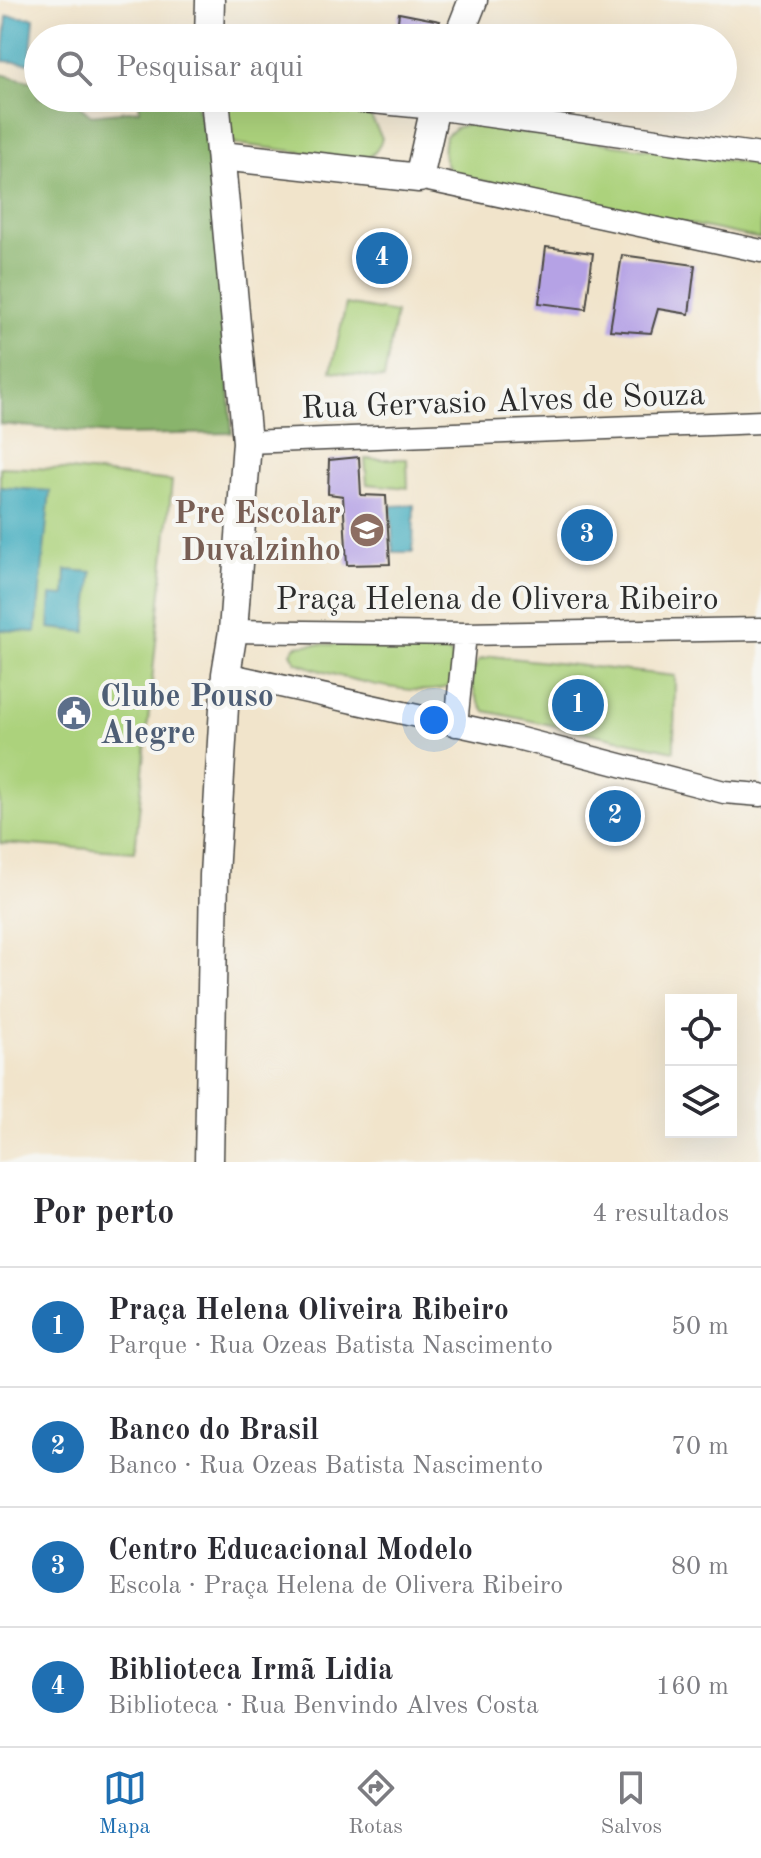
<!DOCTYPE html>
<html lang="pt">
<head>
<meta charset="utf-8">
<style>
  :root { --surface:#fff; --page:#f7f7f7; --text:#2b2b33; --muted:#7c7c81; --line:#e1e1e2; --accent:#1f6fb2 }
  body { margin:0; font-family:"Old Standard TT",serif; background:var(--page); color:var(--text) }
  .controls { position:absolute; right:24px; bottom:24px; display:grid; overflow:hidden; border-radius:0px; box-shadow:0 8px 32px #0002 }
  .controls button { width:72px; height:72px; display:grid; place-items:center; padding:0; border:0; border-bottom:2px solid var(--line); background:var(--surface); color:var(--text); font:40px sans-serif }
  .you { position:absolute; left:434px; top:720px; width:28px; height:28px; margin:-20px; border:6px solid #fff; border-radius:50%; background:#1a73e8; box-shadow:0 0 0 12px #1a73e833 }
  .badge { display:grid; place-items:center; width:52px; height:52px; border-radius:50%; background:var(--accent); color:#fff; font-size:26px; font-weight:700 }
  .pin { position:absolute; translate:-50% -50%; border:4px solid #fff; box-shadow:0 2px 8px #0006 }
  .list { margin:0; padding:0; list-style:none }
  h2 { display:flex; justify-content:space-between; align-items:center; height:104px; margin:0; padding:0 32px; font-size:34px }
  h2 small { font-size:26px; font-weight:400; color:var(--muted) }
  .list li { display:grid; grid-template-columns:52px 1fr auto; gap:24px; align-items:center; box-sizing:border-box; height:120px; padding:0 32px; border-top:2px solid var(--line) }
  .list b { display:block; font-size:30px; white-space:nowrap }
  .list p { margin:0; font-size:26px; white-space:nowrap; color:var(--muted) }
  .list em { font-size:26px; font-style:normal; color:var(--muted) }
  .icon { flex:none; width:44px; height:44px; fill:none; stroke:currentColor; stroke-width:2; stroke-linecap:round; stroke-linejoin:round }
  .map { position:relative; flex:none; width:761px; height:1162px; overflow:hidden }
  .search { position:absolute; background:var(--surface); box-shadow:0 8px 32px #0002; left:24px; right:24px; top:24px; height:88px; display:flex; align-items:center; gap:20px; box-sizing:border-box; padding:0 28px; border-radius:44px; color:var(--muted); font-size:30px }
  .sheet { height:584px; background:var(--surface) }
  nav { display:flex; justify-content:space-around; align-items:center; box-sizing:border-box; height:112px; border-top:2px solid var(--line); background:var(--surface); font-size:22px; color:var(--muted) }
  nav a { display:grid; justify-items:center; gap:4px }
  nav .on { color:var(--accent) }
  .map>svg:first-child { display:block }
</style>
</head>
<body>
<div class="map">
<svg width="761" height="1162" viewBox="0 0 761 1162">
  <rect width="100%" height="100%" fill="#f6f6f2"/>
  <filter id="ink" filterUnits="userSpaceOnUse"><feTurbulence type="fractalNoise" baseFrequency=".0125" numOctaves="2"/><feDisplacementMap in="SourceGraphic" scale="16" xChannelSelector="R" yChannelSelector="G"/><feConvolveMatrix kernelMatrix="1 2 1 2 8 2 1 2 1" color-interpolation-filters="sRGB"/></filter>
  <filter id="wash" filterUnits="userSpaceOnUse"><feTurbulence type="fractalNoise" baseFrequency=".006" numOctaves="4" result="noise"/><feDisplacementMap in="SourceGraphic" scale="32" xChannelSelector="R" yChannelSelector="G"/><feGaussianBlur stdDeviation="1.8" result="paint"/><feColorMatrix in="noise" values="0 0 0 0 0 0 0 0 0 0 0 0 0 0 0 0 0 1.4 0 .05"/><feComposite in="paint" operator="in"/></filter>
  <g filter="url(#wash)">
    <rect width="100%" height="100%" fill="#f1e4cb"/>
    <path fill="#acd27c" stroke="#6c7e54" stroke-width="2" d="M240 98 352 108 370 115 382 138C379 149 374 155 363 160L237 144 229 140 220 103Z
      M467 124 761 165V239L454 175C442 164 442 153 445 137L455 128Z
      M346 304 396 313 384 379 331 371Z
      M365 459H407L408 488 367 484Z
      M0 467 61 469 172 481 135 852 0 843Z
      M314 644 439 648 451 654 455 664 450 685C424 702 324 674 296 662L291 653 296 646Z
      M492 656 675 676 674 751 485 711C473 696 466 678 479 660Z"/>
    <path fill="#89b46c" stroke="#5a704c" stroke-width="2" d="M0 74 38 83V98H70L90 115 139 110 140 98H194L216 162 232 433 121 435 0 424Z"/>
    <path fill="#3eaabd" stroke="#346a74" stroke-width="2" d="M7 16 34 18 30 63 3 61Z
      M0 487 50 491 36 632 0 630Z
      M414 505 413 552H393L391 506Z
      M66 570 92 572 86 632 49 628 51 595 65 596Z"/>
    <g id="blocks">
      <path fill="#b5a2e5" d="M399 13 440 21 433 38H396Z
        M546 247 593 253 586 309 539 303Z
        M622 255 695 265 689 314 658 309 651 333 610 330Z
        M359 457 361 495 386 496 390 564 347 565 343 496 328 494 329 460Z"/>
    </g>
  </g>
  <g filter="url(#ink)">
    <use href="#blocks" fill-opacity="0" stroke="#494743" stroke-width="2"/>
    <g fill="none" stroke-linecap="round" stroke-linejoin="round">
      <defs>
        <path id="minor" d="M331 98 434 108 761 155
          M419 178 761 251
          M247 442 761 422
          M233 631 465 634 761 629
          M226 674 513 737 724 792 761 795
          M456 725 465 634"/>
        <path id="tertiary" d="M209 38 210 0
          M458 38 473 0
          M222 156 419 178 437 98
          M209 1162 214 875 226 674 233 631 247 442 215 98"/>
      </defs>
      <use href="#minor" stroke="#494743" stroke-width="25"/>
      <use href="#tertiary" stroke="#494743" stroke-width="31"/>
      <use href="#minor" stroke="#fff" stroke-width="22"/>
      <use href="#tertiary" stroke="#fff" stroke-width="28"/>
    </g>
  </g>
  <defs>
    <symbol id="school-disc" viewBox="-11 -11 22 22"><circle r="9.5" fill="#8d6e63" stroke="#f6f6f2"/><path d="M0-5L7-2L0 1L-7-2ZM-4 1L0 2.5L4 1V4Q0 6-4 4Z" fill="#fff"/></symbol>
    <symbol id="civic-disc" viewBox="-11 -11 22 22"><circle r="9.5" fill="#5c6f8a" stroke="#f6f6f2"/><path d="M-.6-6.5H3V-4.5H.6V-3L4-1V1h2V6H-6V1h2V-1L-.6-3ZM-1.2 2.5V6h2.4V2.5Z" fill="#fff"/></symbol>
  </defs>
  <g fill-rule="evenodd">
    <use href="#school-disc" x="347" y="510" width="40" height="40"/>
    <use href="#civic-disc" x="54" y="693" width="40" height="40"/>
  </g>
  <g text-anchor="middle" stroke-width="8" stroke-linejoin="round" paint-order="stroke">
    <g font-size="32" fill="#2b2b2b" stroke="#f6f6f2">
      <text transform="translate(503 400) rotate(-2)" y="11">Rua Gervasio Alves de Souza</text>
      <text x="497" y="609">Praça Helena de Olivera Ribeiro</text>
    </g>
    <g font-size="32" font-weight="bold" fill="#785e54" stroke="#f6f6f2" text-anchor="end">
      <text x="341" y="523">Pre Escolar<tspan x="341" dy="37">Duvalzinho</tspan></text>
    </g>
    <g font-size="32" font-weight="bold" fill="#4e5e75" stroke="#f6f6f2" text-anchor="start">
      <text x="100" y="706">Clube Pouso<tspan x="100" dy="37">Alegre</tspan></text>
    </g>
  </g>
</svg>
<div class="controls">
<button><svg class="icon" aria-label="locate" viewBox="0 0 24 24"><circle cx="12" cy="12" r="6"/><path d="M12 2v4M12 18v4M2 12h4M18 12h4"/></svg></button>
<button><svg class="icon" aria-label="layers" viewBox="0 0 24 24"><path d="M12 4l9 5-9 5-9-5zM3 14l9 5 9-5"/></svg></button>
</div>
<div class="you"></div>
<div class="pin badge" style="left:578px;top:705px">1</div>
<div class="pin badge" style="left:615px;top:816px">2</div>
<div class="pin badge" style="left:587px;top:535px">3</div>
<div class="pin badge" style="left:382px;top:258px">4</div>
<div class="search"><svg class="icon" aria-label="search" viewBox="0 0 24 24"><circle cx="10" cy="10" r="6"/><path d="M15 15l6 6"/></svg>Pesquisar aqui</div>
</div>
<section class="sheet">
<h2>Por perto<small>4 resultados</small></h2>
<ul class="list">
<li><span class="badge">1</span><div><b>Praça Helena Oliveira Ribeiro</b><p>Parque · Rua Ozeas Batista Nascimento</p></div><em>50 m</em></li>
<li><span class="badge">2</span><div><b>Banco do Brasil</b><p>Banco · Rua Ozeas Batista Nascimento</p></div><em>70 m</em></li>
<li><span class="badge">3</span><div><b>Centro Educacional Modelo</b><p>Escola · Praça Helena de Olivera Ribeiro</p></div><em>80 m</em></li>
<li><span class="badge">4</span><div><b>Biblioteca Irmã Lidia</b><p>Biblioteca · Rua Benvindo Alves Costa</p></div><em>160 m</em></li>
</ul>
</section>
<nav>
<a class="on"><svg class="icon" aria-label="map" viewBox="0 0 24 24"><path d="M3 6l6-2 6 2 6-2v14l-6 2-6-2-6 2zM9 4v14M15 6v14"/></svg>Mapa</a>
<a><svg class="icon" aria-label="directions" viewBox="0 0 24 24"><path d="M12 3l9 9-9 9-9-9zM9 14v-3h6M13 9l2 2-2 2"/></svg>Rotas</a>
<a><svg class="icon" aria-label="saved" viewBox="0 0 24 24"><path d="M7 4h10v16l-5-4-5 4z"/></svg>Salvos</a>
</nav>
</body>
</html>
